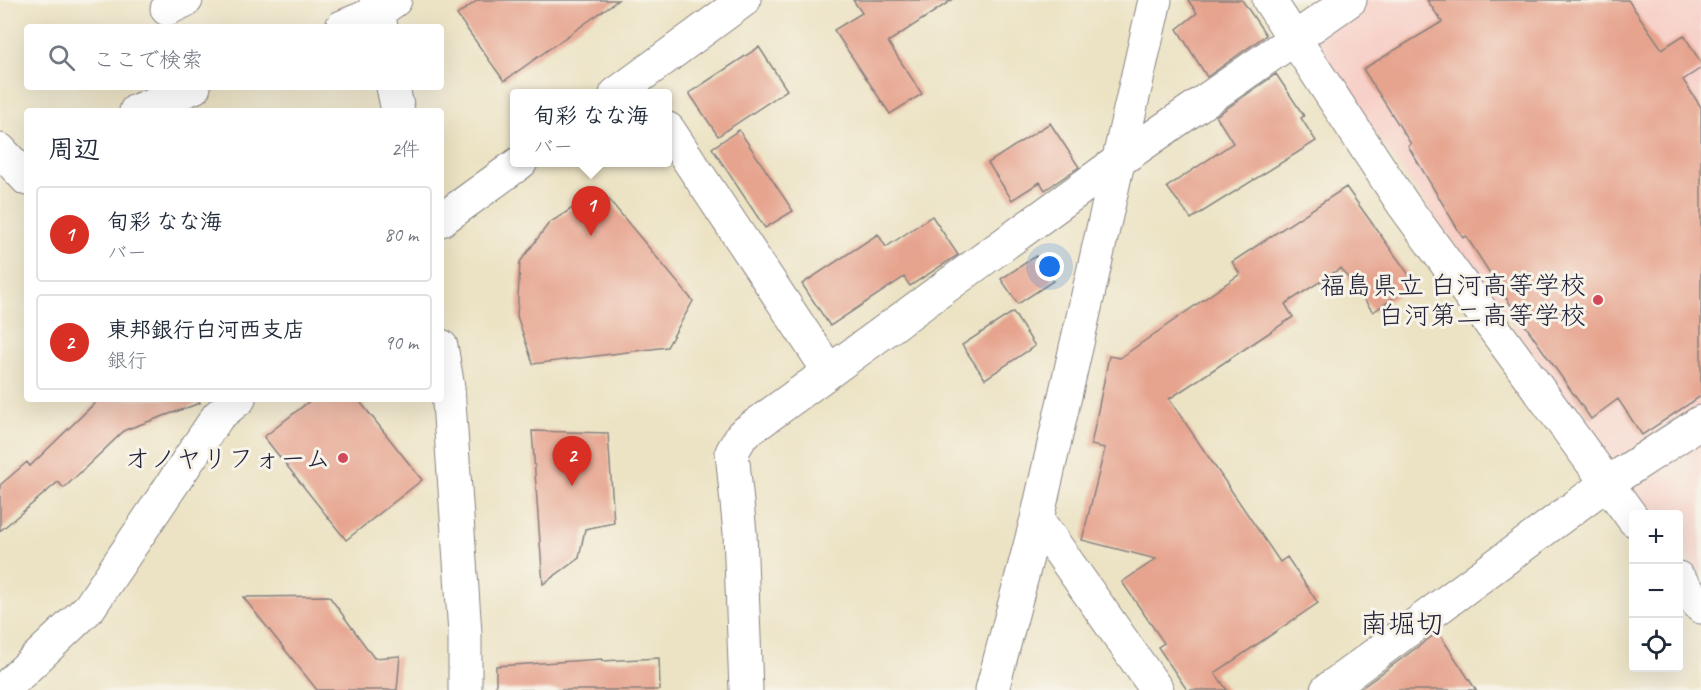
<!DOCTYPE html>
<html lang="ja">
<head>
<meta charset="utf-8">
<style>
  :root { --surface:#fff; --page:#f2f2f3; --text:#1f2937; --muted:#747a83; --line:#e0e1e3; --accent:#d93025 }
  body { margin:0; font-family:Caveat,"Klee One",sans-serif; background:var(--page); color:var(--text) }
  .controls { position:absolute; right:18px; bottom:18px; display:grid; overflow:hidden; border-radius:6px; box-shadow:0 6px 24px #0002 }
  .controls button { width:54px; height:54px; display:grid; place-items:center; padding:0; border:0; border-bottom:2px solid var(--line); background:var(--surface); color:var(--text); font:30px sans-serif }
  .you { position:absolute; left:1050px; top:267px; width:21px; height:21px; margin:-15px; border:4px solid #fff; border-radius:50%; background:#1a73e8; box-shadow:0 0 0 9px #1a73e833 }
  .badge { display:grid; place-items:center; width:39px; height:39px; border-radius:50%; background:var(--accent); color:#fff; font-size:20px; font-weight:700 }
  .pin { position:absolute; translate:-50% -50px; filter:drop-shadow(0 2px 3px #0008) }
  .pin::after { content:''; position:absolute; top:32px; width:21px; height:18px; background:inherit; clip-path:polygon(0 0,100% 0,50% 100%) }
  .popup { position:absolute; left:510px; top:89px; width:162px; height:78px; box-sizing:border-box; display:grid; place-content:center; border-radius:6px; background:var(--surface); filter:drop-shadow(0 2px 4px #0005); font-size:20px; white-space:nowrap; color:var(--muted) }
  .popup b { font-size:22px; color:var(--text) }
  .popup::after { content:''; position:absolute; left:50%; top:100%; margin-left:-12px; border:12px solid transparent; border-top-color:var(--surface) }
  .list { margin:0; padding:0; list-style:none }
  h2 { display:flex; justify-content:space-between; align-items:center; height:78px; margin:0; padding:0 24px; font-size:26px }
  h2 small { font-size:20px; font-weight:400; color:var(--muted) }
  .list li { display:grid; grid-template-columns:39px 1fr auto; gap:18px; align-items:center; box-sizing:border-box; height:96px; margin:0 12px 12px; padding:0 12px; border:2px solid var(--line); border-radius:6px }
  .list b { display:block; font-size:22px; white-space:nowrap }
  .list p { margin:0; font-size:20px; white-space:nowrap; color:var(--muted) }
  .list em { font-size:20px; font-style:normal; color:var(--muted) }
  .icon { flex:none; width:33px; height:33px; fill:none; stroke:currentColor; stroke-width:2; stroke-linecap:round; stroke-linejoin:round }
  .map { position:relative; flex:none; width:1701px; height:690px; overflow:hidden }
  .search { position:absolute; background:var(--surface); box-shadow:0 6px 24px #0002; left:24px; top:24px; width:420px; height:66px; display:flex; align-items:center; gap:15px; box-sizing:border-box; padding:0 21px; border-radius:6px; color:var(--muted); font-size:22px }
  .panel { position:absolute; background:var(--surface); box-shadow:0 6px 24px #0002; left:24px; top:108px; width:420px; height:294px; border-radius:6px }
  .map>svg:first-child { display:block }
</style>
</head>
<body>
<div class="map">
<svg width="1701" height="690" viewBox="0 0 1701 690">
  <rect width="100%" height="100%" fill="#f7f3e8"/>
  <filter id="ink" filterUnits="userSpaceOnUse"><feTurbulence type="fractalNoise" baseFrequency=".0167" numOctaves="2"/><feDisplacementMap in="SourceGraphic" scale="12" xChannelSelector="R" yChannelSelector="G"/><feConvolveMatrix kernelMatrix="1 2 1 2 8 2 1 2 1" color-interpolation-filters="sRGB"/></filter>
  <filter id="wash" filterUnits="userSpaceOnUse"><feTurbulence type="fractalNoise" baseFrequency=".008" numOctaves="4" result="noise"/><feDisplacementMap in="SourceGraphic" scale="24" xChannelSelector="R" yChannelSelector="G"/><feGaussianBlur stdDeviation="1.35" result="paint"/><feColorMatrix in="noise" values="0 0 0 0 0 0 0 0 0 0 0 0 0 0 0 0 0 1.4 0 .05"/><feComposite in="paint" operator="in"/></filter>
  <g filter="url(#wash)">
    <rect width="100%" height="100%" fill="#ece3c4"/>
    <path fill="#f7d1c9" d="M1369 0H1701V577L1679 548 1678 514H1652L1609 459 1308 40Z"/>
    <g id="blocks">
      <path fill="#e6a38d" d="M478 0H618L504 81 457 15Z
        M853 0H952L888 42 922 94 890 114 834 30 862 13Z
        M1188 0H1242L1266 35 1207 77 1177 29 1197 13Z
        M1427 0H1628L1662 49 1684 35 1701 63V68L1683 80 1701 107V396L1642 435 1618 399 1591 419 1506 298 1466 236 1463 238 1408 146 1411 144 1363 69 1442 22Z
        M759 47 787 90 718 136 689 93Z
        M1276 74 1304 116 1301 118 1316 141 1191 219 1167 187 1233 143 1216 116Z
        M1050 123 1079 167 1045 190 1040 182 1012 200 988 163Z
        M739 130 793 211 765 228 712 148Z
        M1346 187 1415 283 1373 312 1341 268 1285 304 1293 317 1169 399 1280 562 1287 557 1318 603 1215 673 1227 690H1187L1158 647 1164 643 1122 582 1156 559 1082 540 1105 448 1091 445 1109 356 1120 358 1240 274 1232 262Z
        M601 190 693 301 667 347 533 364 517 316 520 262 549 223Z
        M932 216 958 255 910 286 904 277 830 326 802 284 878 234 886 247Z
        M1036 256 1053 281 1018 304 1001 279Z
        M1013 312 1035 346 985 379 962 345Z
        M99 399H199L200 403 125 430 64 488 58 482 0 531V485L27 462 30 466Z
        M312 399H358L422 480 346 540 264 437Z
        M532 431 608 433 614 523 585 529 579 558 543 584Z
        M329 596 374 658 400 656 397 690H317L243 597Z
        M1438 632 1476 690H1359Z
        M659 658 660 690H496V666L602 659V661Z"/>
    </g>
  </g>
  <g filter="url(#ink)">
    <use href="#blocks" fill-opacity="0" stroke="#878280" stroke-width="1.5"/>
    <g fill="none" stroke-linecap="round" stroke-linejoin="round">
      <defs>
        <path id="minor" d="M1269 0 1403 204 1634 520
          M167 9 186 0
          M342 27 378 12 395 0
          M616 94 744 0
          M136 111 194 87
          M668 129 829 371
          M0 150 27 179
          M441 220 521 162
          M1037 519 1157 690
          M1678 578 1701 607
          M3 690 89 608 218 416 239 399
          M746 690 740 533 732 452 742 435 1117 162 1350 0
          M992 690 1037 519 1155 0
          M1327 690 1606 484 1701 422"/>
        <path id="highway" d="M376 0 381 27
          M393 87 398 111
          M441 346 448 388 465 633V690"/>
      </defs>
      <use href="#minor" stroke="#878280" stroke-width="35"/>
      <use href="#highway" stroke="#878280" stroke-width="35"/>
      <use href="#minor" stroke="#fff" stroke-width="33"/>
      <use href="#highway" stroke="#fff" stroke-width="33"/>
    </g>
  </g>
  <g fill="#d1495b" stroke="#f7f3e8" stroke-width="2">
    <circle cx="1598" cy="300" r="6"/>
    <circle cx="343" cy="458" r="6"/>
  </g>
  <g text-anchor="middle" stroke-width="6" stroke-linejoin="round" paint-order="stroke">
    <g font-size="26" fill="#22223b" stroke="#f7f3e8" text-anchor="end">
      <text x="1586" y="294">福島県立 白河高等学校<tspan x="1586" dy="30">白河第二高等学校</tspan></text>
      <text x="331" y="467">オノヤリフォーム</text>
    </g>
    <g font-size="28" fill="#22223b" stroke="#f7f3e8">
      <text x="1402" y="633">南堀切</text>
    </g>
  </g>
</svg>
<div class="controls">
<button>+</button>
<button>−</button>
<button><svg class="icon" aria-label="locate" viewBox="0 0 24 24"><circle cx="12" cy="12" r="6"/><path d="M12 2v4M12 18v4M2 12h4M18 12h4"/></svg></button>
</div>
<div class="you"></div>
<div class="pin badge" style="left:591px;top:236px">1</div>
<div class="popup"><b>旬彩 なな海</b>バー</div>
<div class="pin badge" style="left:572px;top:486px">2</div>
<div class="search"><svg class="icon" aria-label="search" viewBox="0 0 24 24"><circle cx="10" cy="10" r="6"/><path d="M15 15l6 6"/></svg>ここで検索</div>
<section class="panel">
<h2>周辺<small>2件</small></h2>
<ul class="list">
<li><span class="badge">1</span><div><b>旬彩 なな海</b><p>バー</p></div><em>80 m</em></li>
<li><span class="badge">2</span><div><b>東邦銀行白河西支店</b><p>銀行</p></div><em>90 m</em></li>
</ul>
</section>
</div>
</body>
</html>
